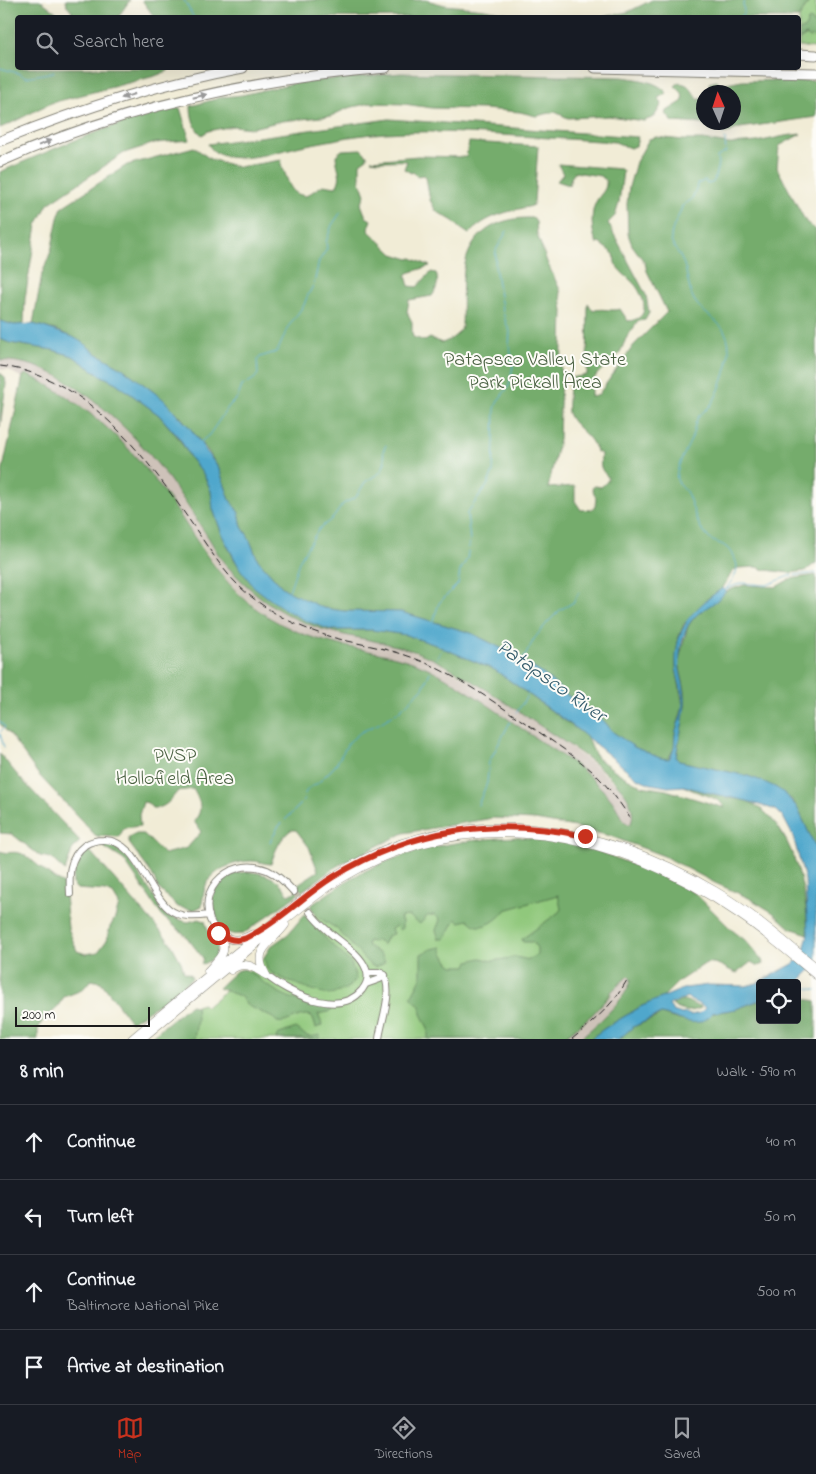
<!DOCTYPE html>
<html lang="en">
<head>
<meta charset="utf-8">
<style>
  :root { --surface:#171b24; --page:#20242c; --text:#f1f3f6; --muted:#9ea1a6; --line:#363941; --accent:#c8321e }
  body { margin:0; font-family:"Indie Flower",sans-serif; background:var(--page); color:var(--text) }
  .controls { position:absolute; right:15px; bottom:15px; display:grid; overflow:hidden; border-radius:5px; box-shadow:0 5px 20px #0002 }
  .controls button { width:45px; height:45px; display:grid; place-items:center; padding:0; border:0; border-bottom:1px solid var(--line); background:var(--surface); color:var(--text); font:25px sans-serif }
  .compass { position:absolute; left:696px; top:85px; width:45px; height:45px; border-radius:50%; background:var(--surface); box-shadow:0 5px 20px #0002; rotate:357deg }
  .scale { position:absolute; left:15px; bottom:12px; width:135px; box-sizing:border-box; padding-left:5px; border:2px solid #1c1c1c; border-top:0; font-size:14px; line-height:18px; white-space:nowrap; color:#1c1c1c; -webkit-text-stroke:4px #fdfcf7; paint-order:stroke }
  .stop { position:absolute; width:15px; height:15px; margin:-11px; border:4px solid #c8321e; border-radius:50%; background:#fff }
  .stop.end { background:#c8321e; border-color:#fff; box-shadow:0 1px 5px #0008 }
  .list { margin:0; padding:0; list-style:none }
  h2 { display:flex; justify-content:space-between; align-items:center; height:65px; margin:0; padding:0 20px; font-size:21px }
  h2 small { font-size:16px; font-weight:400; color:var(--muted) }
  .list li { display:grid; grid-template-columns:32px 1fr auto; gap:15px; align-items:center; box-sizing:border-box; height:75px; padding:0 20px; border-top:1px solid var(--line) }
  .list b { display:block; font-size:19px; white-space:nowrap }
  .list p { margin:0; font-size:16px; white-space:nowrap; color:var(--muted) }
  .list em { font-size:16px; font-style:normal; color:var(--muted) }
  .icon { flex:none; width:28px; height:28px; fill:none; stroke:currentColor; stroke-width:2; stroke-linecap:round; stroke-linejoin:round }
  .map { position:relative; flex:none; width:816px; height:1039px; overflow:hidden }
  .search { position:absolute; background:var(--surface); box-shadow:0 5px 20px #0002; left:15px; right:15px; top:15px; height:55px; display:flex; align-items:center; gap:12px; box-sizing:border-box; padding:0 18px; border-radius:5px; color:var(--muted); font-size:19px }
  .sheet { height:365px; background:var(--surface) }
  nav { display:flex; justify-content:space-around; align-items:center; box-sizing:border-box; height:70px; border-top:1px solid var(--line); background:var(--surface); font-size:14px; color:var(--muted) }
  nav a { display:grid; justify-items:center; gap:2px }
  nav .on { color:var(--accent) }
  .map>svg:first-child { display:block }
</style>
</head>
<body>
<div class="map">
<svg width="816" height="1039" viewBox="0 0 816 1039">
  <rect width="100%" height="100%" fill="#fdfcf7"/>
  <filter id="ink" filterUnits="userSpaceOnUse"><feTurbulence type="fractalNoise" baseFrequency=".02" numOctaves="2"/><feDisplacementMap in="SourceGraphic" scale="10" xChannelSelector="R" yChannelSelector="G"/><feConvolveMatrix kernelMatrix="1 2 1 2 8 2 1 2 1" color-interpolation-filters="sRGB"/></filter>
  <filter id="wash" filterUnits="userSpaceOnUse"><feTurbulence type="fractalNoise" baseFrequency=".0096" numOctaves="4" result="noise"/><feDisplacementMap in="SourceGraphic" scale="20" xChannelSelector="R" yChannelSelector="G"/><feGaussianBlur stdDeviation="1.12" result="paint"/><feColorMatrix in="noise" values="0 0 0 0 0 0 0 0 0 0 0 0 0 0 0 0 0 1.4 0 .05"/><feComposite in="paint" operator="in"/></filter>
  <g filter="url(#wash)">
    <rect width="100%" height="100%" fill="#f1ecd6"/>
    <path fill="#cec2b9" d="M0 360 17 361 42 368 81 390 108 412 148 452 168 478 225 564 255 593 280 611 313 626 341 634 392 644 430 658 490 692 561 740 598 768 624 792 632 806 637 844 588 776 488 705 445 678 429 669 381 653 329 642 308 636 289 628 263 613 241 595 224 577 166 495 118 438 94 417 8 370 0 369Z
      M603 921 633 981 610 1011 586 1033 579 1039H562L585 1021 602 1004Z"/>
    <path fill="#90c87c" stroke="#56724c" d="M809 0H816V26L811 20 802 31H799V18L807 5Z
      M807 35 810 38 812 36 816 39V48L799 47V40Z
      M563 850 611 995 585 1021 562 1039H160L196 1015V1006L203 1004 206 1007 325 906Z"/>
    <path fill="#74ac6c" stroke="#486444" d="M0 0H40L56 12 58 17 18 18V68H168V71L155 76 51 103C33 111 18 121 0 128Z
      M66 0H130L118 17 77 18 67 6Z
      M142 0H426L445 5 484 9 527 17 155 18Z
      M652 0H809L807 5 798 18 604 17 628 12Z
      M811 19 816 26V39L812 36 810 38 806 35 799 40V31C804 30 806 27 807 22Z
      M401 73 622 77C637 79 658 81 667 93L658 98 662 104 654 117 644 121 609 116 568 118 555 112 536 116 520 112 484 109 432 108 404 104 371 103 348 108 331 116 282 121 252 128 233 126 208 131 202 135C194 129 191 116 191 106L223 97 242 95 299 82Z
      M786 80 816 81V117L740 128 727 133 713 132 702 124 673 122 666 114 667 111 683 101 682 93 675 86 678 83C691 83 691 92 699 100L703 97 704 122H734V92H711L709 83 717 81 721 85 742 81Z
      M180 108 190 140 155 143 124 153 48 204 37 225 25 298 24 324 14 325 0 321V172C58 147 118 120 180 108Z
      M389 119 638 137 636 146 630 148 615 142C577 140 539 137 501 135 451 132 399 129 349 137 333 140 317 143 301 146 279 151 222 171 208 144Z
      M801 134 779 146 777 168 806 222 816 230V563L805 571 790 573 766 570 757 567 738 568 732 572 723 588 707 599 684 624 678 639 676 666 683 706 675 734V747L668 759 660 758 634 747 613 732 604 721 567 695 547 677 513 654 471 633 401 612 344 611 323 608 302 599 282 587 258 560 248 536 242 527 239 513 230 500 219 469 208 451 180 416 154 392 122 368 94 352 85 344 59 331 33 324 42 274 51 251 58 218 62 207 127 165 194 147 210 159 238 167 282 160 281 165C289 178 287 194 306 196L323 185 336 187C344 176 336 167 336 155L342 150 361 149 367 155V158L360 163V181L365 195 361 204 366 217 371 220 368 228 369 231 393 254 409 259 412 258 430 266 408 273 406 276 409 286 417 287 431 272 436 273C439 281 437 289 432 296L409 300 407 312 412 322V333L413 337 425 341 430 338 442 343C451 340 458 335 462 327 463 307 461 283 465 264 473 230 500 217 533 218L536 222 537 234 547 262 560 290 563 311 559 440 548 488 575 486V501L581 510 592 509 595 507 596 498 592 488 595 486 601 487C615 476 604 477 601 467 600 464 601 457 601 454L596 451C592 434 573 428 568 413 567 410 569 383 570 378L587 375 588 303 593 311C602 307 610 312 620 309L628 321C649 319 646 303 638 289 633 280 621 274 616 265 614 262 615 257 614 254L599 243 597 244C591 232 590 211 597 200 602 192 607 190 606 180L600 176 575 172 571 178 569 185 557 181 563 174 558 164 621 169 623 171 619 203 615 216 608 223 646 295 649 313 645 320 638 321C635 327 630 332 627 337 624 342 623 347 620 352 608 369 590 370 591 396L594 397 598 395 634 345 667 312 647 271 645 263 632 245 628 234 627 204 629 187 636 162 649 139 656 137 683 140H703L730 144 757 142 785 136Z
      M469 142 538 146 534 202 532 206C507 212 487 215 469 234L460 228 453 221 436 211 430 200 426 177 424 175 417 176 413 172 411 173 404 169 407 161C397 160 379 162 371 160L418 156 466 157Z
      M0 339 10 343 53 350 73 356 100 375 116 383 159 415 179 439 191 459 204 475 211 491 213 509 223 537 234 559 254 587 271 600 306 621 331 630H372L406 635 433 644 495 670 586 736 597 758 623 776 642 786 666 790 725 808C718 795 696 794 684 786 699 790 714 795 729 798 735 799 742 799 747 801 792 819 807 891 808 934L790 928 772 912 749 898 715 883 664 856 648 850 610 836 575 827 535 820 493 818 404 833 337 866 243 934C240 934 235 935 232 934 216 930 209 905 214 891 221 873 246 869 262 874 274 877 283 883 288 895L295 892 296 890 295 886 318 871 309 847 296 830H291C280 838 275 851 271 864 264 864 258 861 252 861 237 861 218 868 209 880 204 886 203 898 202 906L194 910 178 907 158 888 152 874 129 843V837L136 834H144L164 854 187 848 201 832 194 821C204 810 200 801 193 789L178 791C170 800 166 809 152 808L148 803 143 802 139 815 140 826 124 828 119 837 96 836 38 774 11 736 0 724V492L3 468 23 376 26 374C83 400 130 444 166 495 190 528 210 566 240 595 264 618 296 634 328 642 362 651 398 654 430 669 466 688 500 714 534 737 552 750 572 761 588 775 597 784 610 796 616 807 622 817 619 819 630 825 636 815 630 799 623 791 600 763 565 743 536 723 502 700 468 676 431 658 391 639 345 640 305 623 274 611 248 589 226 565 219 557 214 546 208 537 195 518 183 498 169 479 142 441 85 384 40 368 27 363 14 361 0 360Z
      M0 373 5 377 6 384 0 427Z
      M816 575V848L797 807 791 799 775 787 748 776 679 761 676 758 685 707V691L680 669 679 659 688 626 695 616 726 591 744 585 776 587 790 579Z
      M0 754 19 777 80 841 72 850 65 871 51 858 40 856 12 834 0 833Z
      M519 837 570 843 595 850 651 872 695 893 732 930 745 940 762 960 763 964 758 966 751 962 737 973C726 970 719 961 706 963L679 981 662 998 642 1006 605 1028 590 1039H579C593 1028 629 997 631 979L628 976 613 990 593 1014 562 1039H428V1028L421 1014 420 1006 411 997 421 978V954L431 949 442 947V951L449 963 453 966H467L469 961 481 958 493 961 516 957 529 960 537 954V948L533 942H523L522 939 559 912 561 909 558 895 505 910C501 917 488 927 479 926 474 926 472 923 468 920L460 922 456 919 445 939H439L436 930 440 920 435 915 427 916 420 924 409 916 400 917 402 922V928L400 930 396 926 391 929 393 934 387 936 383 945 376 940 373 942 368 941 367 945 381 955 385 961 383 964 375 967 369 964 337 929 317 916 310 906C326 895 342 883 359 874 409 848 463 839 519 837Z
      M102 843 113 845 127 857 164 911 177 919 188 922 199 919 205 921 208 931 218 941 215 958 201 965 203 958 185 935 162 916 124 860 105 848Z
      M88 849 170 942 181 962 184 972 190 974 192 978 171 996 131 1022 101 982 91 980 82 990 64 997 55 1010 43 1020 38 1029V1039H0V851C9 855 16 849 26 856 39 865 50 878 64 884L68 928 77 951 86 954 98 952 107 940 110 927 115 918 119 904 113 894 105 891 77 889 73 885C72 871 76 858 88 849Z
      M305 914 324 937 351 963 356 979C351 987 339 994 329 994 320 994 272 976 267 969 266 966 265 961 264 957L271 946 288 934Z
      M244 969C254 973 260 981 270 987 287 999 309 1005 329 1007L332 1009 328 1012 318 1014 322 1024 321 1026 316 1028 312 1016C299 1011 289 1025 277 1022L273 1018 248 1006 240 996 218 988 236 971Z
      M797 995 800 998 816 1001V1039H619L633 1027 657 1017 661 1014 679 1020 736 1009 760 1000V1020H797Z
      M683 1000C690 1001 693 1006 700 1006L701 1008C690 1013 681 1012 672 1005Z
      M190 1005 196 1006 197 1020 194 1039H148Z
      M296 1028C307 1035 304 1039 320 1035V1039H276L277 1035Z"/>
    <path fill="#4fa7cc" stroke="#366274" fill-rule="evenodd" d="M0 321 14 325 33 324 41 326 73 337 85 344 94 352 122 368 163 399 190 428 219 469 230 500 239 513 242 527 248 536 258 560 282 587 292 593 323 608 344 611 401 612 471 633 513 654 547 677 567 695 604 721 613 732 634 747 660 758 669 759C675 751 674 744 675 734 677 724 683 715 683 704 683 691 677 679 676 666 674 629 693 608 723 588L726 591C717 605 698 609 689 624 682 636 678 656 680 670 682 682 686 692 685 704 684 722 678 740 676 758L679 761 748 776 762 781 775 787 783 792 797 807 816 848V965L800 981 795 983H760V1000L736 1009 712 1013C699 1032 678 1017 661 1014L633 1027 619 1039H590L605 1028 642 1006 685 988 709 985 746 986 757 983 793 964 803 954 808 934 805 880 793 836 783 817 776 810 747 801 714 794 684 786 668 787 651 784 637 778 573 726 495 670 433 644 406 635 372 630H331L306 621 289 612 271 600 254 587 240 569 223 537 213 509 211 491 204 475 191 459 180 439 159 415 116 383 100 375 73 356 53 350 10 343 0 339ZM687 997C693 1004 700 1002 705 1008L700 1013 690 1015 686 1013 682 1014 673 1011 669 1005Z"/>
    <g fill="none" stroke-linecap="round" stroke-linejoin="round">
      <path stroke="#4fa7cc" stroke-width="1" d="M184 0 194 18
        M740 18 744 12 743 3 746 0
        M0 68 18 73 26 77 54 72
        M715 122 723 134
        M725 139 726 152 717 157 718 164 714 181 712 183 707 184 705 180 698 184 692 199 682 206C680 216 671 227 671 238 671 246 678 251 681 258 688 270 687 285 693 298 706 321 730 320 729 353 728 367 719 395 710 406 707 410 702 412 699 416 695 421 694 431 692 437 688 448 674 469 677 480 679 486 686 489 688 495 694 509 696 525 707 536 712 543 720 542 726 547 729 549 731 553 733 556 742 570 734 577 726 589
        M199 443 209 435 229 406 238 397 242 386 254 379 258 374 257 361 260 357 276 352 279 348 288 327 304 305 307 297 314 284 319 261 327 249 326 242 332 225 341 212
        M289 591 300 559 319 529 333 518 343 504 356 497 365 482 381 472 385 462 383 451 386 445
        M724 591 726 589 741 583 767 585 789 576 816 573
        M433 622 439 603 458 584 460 571 467 559 470 540 467 513 487 486 493 472 495 409 497 402 509 386 513 366 512 357 509 345 510 331 506 323 502 308 495 266 496 250 507 231
        M686 622 695 612
        M435 660 444 648
        M522 662 534 639 547 623 560 610 574 602 579 592
        M517 712 529 693
        M0 721 5 727 0 732
        M0 734 4 747
        M478 805 487 783 489 762 510 722
        M270 842 278 827 304 801 305 793 309 788 318 783 335 766 349 742 361 732 380 723 399 711 423 688 430 672
        M801 981 808 988 816 990"/>
    </g>
  </g>
  <g filter="url(#ink)">
    <g fill="none" stroke-linecap="round" stroke-linejoin="round">
      <path stroke="#c6c2b1" stroke-width="6" stroke-dasharray="6 3" stroke-linecap="butt" d="M294 892 310 912"/>
      <defs>
        <path id="minor" d="M70 894C69 876 68 858 85 845 90 842 96 840 103 840 137 839 146 890 169 909 180 918 195 917 209 915
          M218 933C188 897 227 854 267 870 278 875 286 883 294 892
          M368 973H382C395 988 381 1021 379 1039
          M266 975C287 993 340 1018 362 990 367 984 369 976 366 969 360 953 340 942 328 931 321 925 315 919 310 912
          M366 984 380 979 385 975"/>
        <path id="major" d="M220 934C231 942 241 941 253 934
          M231 970C244 960 254 967 266 975
          M208 971C220 957 230 952 218 933
          M265 973C251 949 273 942 285 925
          M132 1039C171 1006 211 973 251 941 283 915 314 888 349 867 466 800 604 825 715 891 751 912 783 941 816 967
          M141 1039C180 1007 219 974 258 942 286 920 312 896 342 878 473 799 619 832 739 914 766 932 791 954 816 975"/>
        <path id="highway" d="M798 54 816 55
          M595 68 816 73
          M0 141C79 109 160 83 243 68
          M0 162C122 107 254 79 386 68"/>
      </defs>
      <use href="#minor" stroke="#868479" stroke-width="8"/>
      <use href="#major" stroke="#868479" stroke-width="9"/>
      <use href="#highway" stroke="#868479" stroke-width="11"/>
      <use href="#minor" stroke="#fff" stroke-width="6"/>
      <use href="#major" stroke="#fff" stroke-width="8"/>
      <use href="#highway" stroke="#fff" stroke-width="9"/>
      <path stroke="#1c1c1c" stroke-width="1" stroke-dasharray="8 4" stroke-linecap="butt" d="M0 366C85 375 145 455 190 521 209 548 226 578 253 598 277 617 305 630 335 638 358 644 382 647 405 655 446 668 491 700 527 724 549 739 572 754 592 771 607 785 619 801 630 818
        M572 1039C593 1022 614 1004 627 980"/>
    </g>
    <defs><path id="oneway-solid" d="M-6-.8H1V-3.2L6.5 0L1 3.2V.8H-6Z" transform="scale(1.25)"/></defs>
    <g fill="#999">
      <use href="#oneway-solid" transform="translate(128 96) rotate(163)"/>
      <use href="#oneway-solid" transform="translate(200 96) rotate(-13)"/>
      <use href="#oneway-solid" transform="translate(45 143) rotate(-21)"/>
    </g>
  </g>
  <g fill="none" stroke-linecap="round" stroke-linejoin="round" filter="url(#ink)">
    <path stroke="#c8321e" stroke-width="6" d="M218 933C225 938 233 942 243 939 248 938 254 934 259 931 286 915 307 893 333 877 413 828 494 817 585 836"/>
  </g>
  <g text-anchor="middle" stroke-width="4" stroke-linejoin="round" paint-order="stroke">
    <g font-size="20" fill="#4a6142" stroke="#fdfcf7">
      <text x="535" y="365">Patapsco Valley State<tspan x="535" dy="23">Park Pickall Area</tspan></text>
      <text x="175" y="761">PVSP<tspan x="175" dy="23">Hollofield Area</tspan></text>
    </g>
    <g font-size="21" font-style="italic" fill="#335b6b" stroke="#fdfcf7">
      <text transform="translate(552 680) rotate(35)" y="7">Patapsco River</text>
    </g>
  </g>
</svg>
<div class="controls">
<button><svg class="icon" aria-label="locate" viewBox="0 0 24 24"><circle cx="12" cy="12" r="6"/><path d="M12 2v4M12 18v4M2 12h4M18 12h4"/></svg></button>
</div>
<svg class="compass" viewBox="-18 -18 36 36"><path d="M0-13l5 13h-10z" fill="#e53935"/><path d="M0 13l5-13h-10z" fill="#9ea1a6"/></svg>
<div class="scale">200 m</div>
<div class="stop" style="left:218px;top:933px"></div>
<div class="stop end" style="left:585px;top:836px"></div>
<div class="search"><svg class="icon" aria-label="search" viewBox="0 0 24 24"><circle cx="10" cy="10" r="6"/><path d="M15 15l6 6"/></svg>Search here</div>
</div>
<section class="sheet">
<h2>8 min<small>Walk · 590 m</small></h2>
<ul class="list">
<li><svg class="icon" aria-label="ahead" viewBox="0 0 24 24"><path d="M12 20V5M6 11l6-6 6 6"/></svg><div><b>Continue</b></div><em>40 m</em></li>
<li><svg class="icon" aria-label="left" viewBox="0 0 24 24"><path d="M17 20v-9H6M10 6l-5 5 5 5"/></svg><div><b>Turn left</b></div><em>50 m</em></li>
<li><svg class="icon" aria-label="ahead" viewBox="0 0 24 24"><path d="M12 20V5M6 11l6-6 6 6"/></svg><div><b>Continue</b><p>Baltimore National Pike</p></div><em>500 m</em></li>
<li><svg class="icon" aria-label="arrive" viewBox="0 0 24 24"><path d="M6 21V4h12l-3 4 3 4H6"/></svg><div><b>Arrive at destination</b></div></li>
</ul>
</section>
<nav>
<a class="on"><svg class="icon" aria-label="map" viewBox="0 0 24 24"><path d="M3 6l6-2 6 2 6-2v14l-6 2-6-2-6 2zM9 4v14M15 6v14"/></svg>Map</a>
<a><svg class="icon" aria-label="directions" viewBox="0 0 24 24"><path d="M12 3l9 9-9 9-9-9zM9 14v-3h6M13 9l2 2-2 2"/></svg>Directions</a>
<a><svg class="icon" aria-label="saved" viewBox="0 0 24 24"><path d="M7 4h10v16l-5-4-5 4z"/></svg>Saved</a>
</nav>
</body>
</html>
